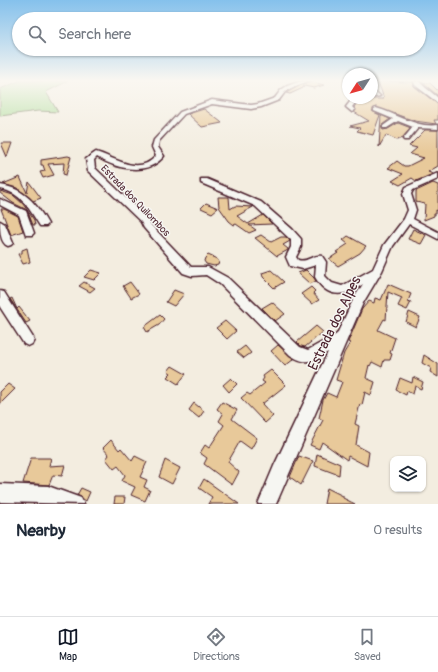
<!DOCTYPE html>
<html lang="en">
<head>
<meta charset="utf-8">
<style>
  :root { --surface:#fff; --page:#f2f2f3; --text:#1f2937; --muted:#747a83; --line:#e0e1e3; --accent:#111827 }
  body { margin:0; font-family:Pangolin,sans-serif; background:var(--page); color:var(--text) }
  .controls { position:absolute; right:12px; bottom:12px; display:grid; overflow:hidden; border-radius:8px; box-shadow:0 1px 3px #0004 }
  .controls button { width:36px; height:36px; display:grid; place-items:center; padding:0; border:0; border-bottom:1px solid var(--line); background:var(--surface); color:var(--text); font:20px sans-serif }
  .compass { position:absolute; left:342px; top:68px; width:36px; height:36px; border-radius:50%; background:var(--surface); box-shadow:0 1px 3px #0004; rotate:234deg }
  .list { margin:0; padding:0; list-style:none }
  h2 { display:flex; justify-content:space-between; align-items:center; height:52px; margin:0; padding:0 16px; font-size:17px }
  h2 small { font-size:13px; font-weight:400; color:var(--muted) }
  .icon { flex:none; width:22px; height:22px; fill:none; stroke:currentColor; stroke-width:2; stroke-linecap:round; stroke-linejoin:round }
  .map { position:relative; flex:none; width:438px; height:504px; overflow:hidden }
  .search { position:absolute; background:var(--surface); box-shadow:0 1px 3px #0004; left:12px; right:12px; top:12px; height:44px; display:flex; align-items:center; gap:10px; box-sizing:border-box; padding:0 14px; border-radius:22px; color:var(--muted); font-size:15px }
  .sheet { height:112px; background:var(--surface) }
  nav { display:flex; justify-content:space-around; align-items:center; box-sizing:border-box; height:56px; border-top:1px solid var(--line); background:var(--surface); font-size:11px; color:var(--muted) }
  nav a { display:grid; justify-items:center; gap:2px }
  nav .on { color:var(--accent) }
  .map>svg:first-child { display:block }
</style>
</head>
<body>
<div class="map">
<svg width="438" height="504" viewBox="0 0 438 504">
  <rect width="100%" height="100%" fill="#f3ede0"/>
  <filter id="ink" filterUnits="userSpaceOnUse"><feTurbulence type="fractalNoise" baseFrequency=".025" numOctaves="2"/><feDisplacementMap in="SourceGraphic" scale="8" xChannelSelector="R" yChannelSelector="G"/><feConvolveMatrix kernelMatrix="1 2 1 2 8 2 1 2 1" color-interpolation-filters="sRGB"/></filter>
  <g filter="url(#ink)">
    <path fill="#afdd9c" stroke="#7c7e64" d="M19 81H68L46 92 58 112 38 111 0 116V89Z"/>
    <path fill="#e8c99a" stroke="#4a1f2b" d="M309 81 324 85 314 88 304 86 303 88 290 94 286 93Z
      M378 81 413 82 414 86 438 104V120H434L436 124 415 121 375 107 372 111 380 115 373 135 357 131 360 128 350 126 369 121 354 112 356 110 354 107 360 100 370 102 373 99H384Z
      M422 82 430 83 438 91V96Z
      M204 109 221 122 222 123 202 127 188 114Z
      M381 115 390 119 382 125V128L383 130 388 129 398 123 411 128 402 138 397 140 386 135 379 147Z
      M425 130H438V166L428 172 433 174 416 181 412 178 400 185 392 181 403 174 388 168 397 161 404 166H408L424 158 410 154 417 148 409 146Z
      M1 143H12L7 157Z
      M68 156 71 157 66 175 63 174 64 163 48 164 54 175 43 178 40 172 45 171 43 165H41V160Z
      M20 177 27 193 29 182 41 198 33 201 17 188 3 184Z
      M433 183 438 185V211L436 210V214H434V216L424 220 425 204 416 202V191Z
      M0 191 13 195 23 204 34 220 35 225H33L27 210 13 203 0 193Z
      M218 197H229L230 209 235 206 253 207 237 216 248 224 263 215 272 224 249 225 256 230 249 233 236 224 234 225 229 221 219 207Z
      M206 203 218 208 212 213 201 208Z
      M1 209H4L18 216 23 231 11 235Z
      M413 229 426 235 421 244 408 239Z
      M261 235 271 242 281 237H286L290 241 283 245 288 249V250L277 256 255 238Z
      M348 236 366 246 360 253 338 266 329 259 338 253 336 252 348 244 343 240Z
      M27 248 30 262 23 264 18 254 22 253V250Z
      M208 255 217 259 219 262 218 265 214 266 206 264 204 261 205 258Z
      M91 270 101 273 94 280 84 277Z
      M271 270 284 282 274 288 263 277 262 273Z
      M306 270 314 278 316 281 310 284 298 273Z
      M84 282 95 288 90 292 79 286Z
      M130 282 139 294 131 298 123 286Z
      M388 284 411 294 408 301 411 302 407 310 398 306 402 298 388 292 386 320 384 319 378 330 395 338 390 353 392 354 390 360H384L382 367 372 362 370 366 369 365 366 378 375 382 371 395 365 392 362 405 360 404 355 424 359 426 356 445 369 452 367 466 348 456 347 460 322 442 319 449 310 445 323 420 319 418 323 400 327 393 336 397 342 382 336 380 344 353 350 343 348 342 362 309 369 301 374 303 375 298 381 300Z
      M311 287 315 291 313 293 319 300 312 304 301 294Z
      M174 290 184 294 174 306 166 302Z
      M12 298 17 309 19 307 30 321 26 323 10 299Z
      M272 302 285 314 275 321 262 308Z
      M409 312 420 317 416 327 406 322Z
      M160 315 164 319 159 325 147 332 144 327Z
      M225 321 236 331 227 339 216 328Z
      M316 326 323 332 305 347 301 346 297 342Z
      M278 345 294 359 285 366 271 351Z
      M245 346 251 353 244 358 237 352Z
      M424 355 438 364V377L430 372 431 368 422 363Z
      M172 366 186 374 178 384 167 377 171 373 168 371Z
      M271 370 286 385 262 404 273 416 265 423 241 398 247 393 250 395 265 383 262 381 264 378 263 376Z
      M413 377 423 382 421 389 415 386 413 394 407 391 406 395 396 390 400 378 412 383Z
      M231 378 237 384 229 392 223 385Z
      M8 384 15 389 0 404V392Z
      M222 402 237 410 232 419 257 438 251 449 240 441 228 462 239 472 232 485 204 464 207 458 200 453 205 445 209 448 224 425 219 421 223 414 217 409Z
      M194 403 204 411 199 418 189 410Z
      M111 440 119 450 121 448 132 461 135 456 147 462 140 477 147 480 144 487 150 490 145 501 131 495 135 487 122 481 125 475 118 466 114 469 106 459 109 455 103 448Z
      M317 454 340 464 339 475 315 466Z
      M299 456 313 461 301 485 290 477Z
      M31 458H51L49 466 65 465 62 476 53 475 49 485 23 483Z
      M165 460 180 468 172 484 159 477Z
      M204 479 239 504H208L212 497 199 488Z
      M81 488 90 492 86 501 77 495Z
      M327 488 343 496V498L355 504H324Z
      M115 497H125L124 504H114Z"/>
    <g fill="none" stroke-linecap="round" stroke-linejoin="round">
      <defs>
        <path id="minor" d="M301 81H308L291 88 285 92 279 100 261 107 251 109 212 104 184 114 159 141 158 147 164 156C147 177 117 169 97 157L94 160 95 168 148 219 151 225 191 267H208L228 278 300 347 308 350 337 334 354 298 363 284C345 297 327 299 315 277L316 265 303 269 290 266 286 257 291 247V240L255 206 201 183V179H207L261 202 292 229 301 239V247L296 257 298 260C307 263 313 254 322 256L326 262 325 276 332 283 342 286 373 269 384 245 404 219 408 210 403 194 406 187 438 173V179L413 190 411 194 416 210 413 219 438 232V239L409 224 393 246 382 271 363 303 276 504H258L274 466 328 352C312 361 307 366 290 355L220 284 206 275 192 276 183 273 144 228 141 222 88 171 86 159 96 152C116 158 138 176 156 156L152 147 154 140 180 112 212 100 251 105 258 104 275 98 281 90 287 86Z
          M414 81H419C423 87 432 92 438 98V103L415 85Z
          M372 92 377 93 380 96 375 97 372 96Z
          M353 98H359L352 107 355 110 352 112 346 107Z
          M376 108C398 114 415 128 438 125V129L418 128 408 140H404L403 139 413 127 398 121 387 128H383V126L393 119 374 111V109Z
          M0 185C24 188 37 204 48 224L46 226H40C30 210 21 192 0 189Z
          M0 199 26 211 34 233 32 235H26L19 215 0 205Z
          M0 221 5 224 13 243 11 245 8 246C0 243 0 229 0 221Z
          M0 291 4 292 32 336 34 340 32 344 28 346 24 344 0 307Z
          M0 484 48 486 81 498 84 504 0 502Z"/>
      </defs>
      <use href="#minor" stroke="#4a1f2b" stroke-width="3"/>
      <use href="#minor" fill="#f6f6f2" fill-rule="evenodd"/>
    </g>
  </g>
  <linearGradient id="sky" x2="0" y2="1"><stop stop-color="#85c1ec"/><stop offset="0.53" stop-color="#faf7f1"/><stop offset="1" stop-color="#faf7f1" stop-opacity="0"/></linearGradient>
  <rect width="438" height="152" fill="url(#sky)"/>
  <g text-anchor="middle" stroke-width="3" stroke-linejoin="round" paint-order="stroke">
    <g font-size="10" fill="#4a1f2b" stroke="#f6f6f2">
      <text transform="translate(136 200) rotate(46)" y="4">Estrada dos Quilombos</text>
    </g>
    <g font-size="14" fill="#4a1f2b" stroke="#f6f6f2">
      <text transform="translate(334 323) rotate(-64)" y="5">Estrada dos Alpes</text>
    </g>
  </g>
</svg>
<div class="controls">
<button><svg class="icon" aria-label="layers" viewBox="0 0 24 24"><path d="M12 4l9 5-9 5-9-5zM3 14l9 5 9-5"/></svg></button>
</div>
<svg class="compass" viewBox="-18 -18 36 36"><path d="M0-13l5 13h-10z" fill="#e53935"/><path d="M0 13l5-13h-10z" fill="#747a83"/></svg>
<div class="search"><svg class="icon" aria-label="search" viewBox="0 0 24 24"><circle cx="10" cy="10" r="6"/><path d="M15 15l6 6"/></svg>Search here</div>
</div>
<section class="sheet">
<h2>Nearby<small>0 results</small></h2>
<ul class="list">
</ul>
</section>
<nav>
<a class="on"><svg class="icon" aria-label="map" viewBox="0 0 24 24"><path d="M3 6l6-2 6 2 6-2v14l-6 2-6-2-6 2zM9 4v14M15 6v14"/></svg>Map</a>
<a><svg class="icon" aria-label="directions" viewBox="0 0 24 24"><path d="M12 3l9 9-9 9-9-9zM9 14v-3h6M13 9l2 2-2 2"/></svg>Directions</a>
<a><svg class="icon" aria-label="saved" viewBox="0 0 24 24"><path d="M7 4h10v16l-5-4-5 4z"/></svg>Saved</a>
</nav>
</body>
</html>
